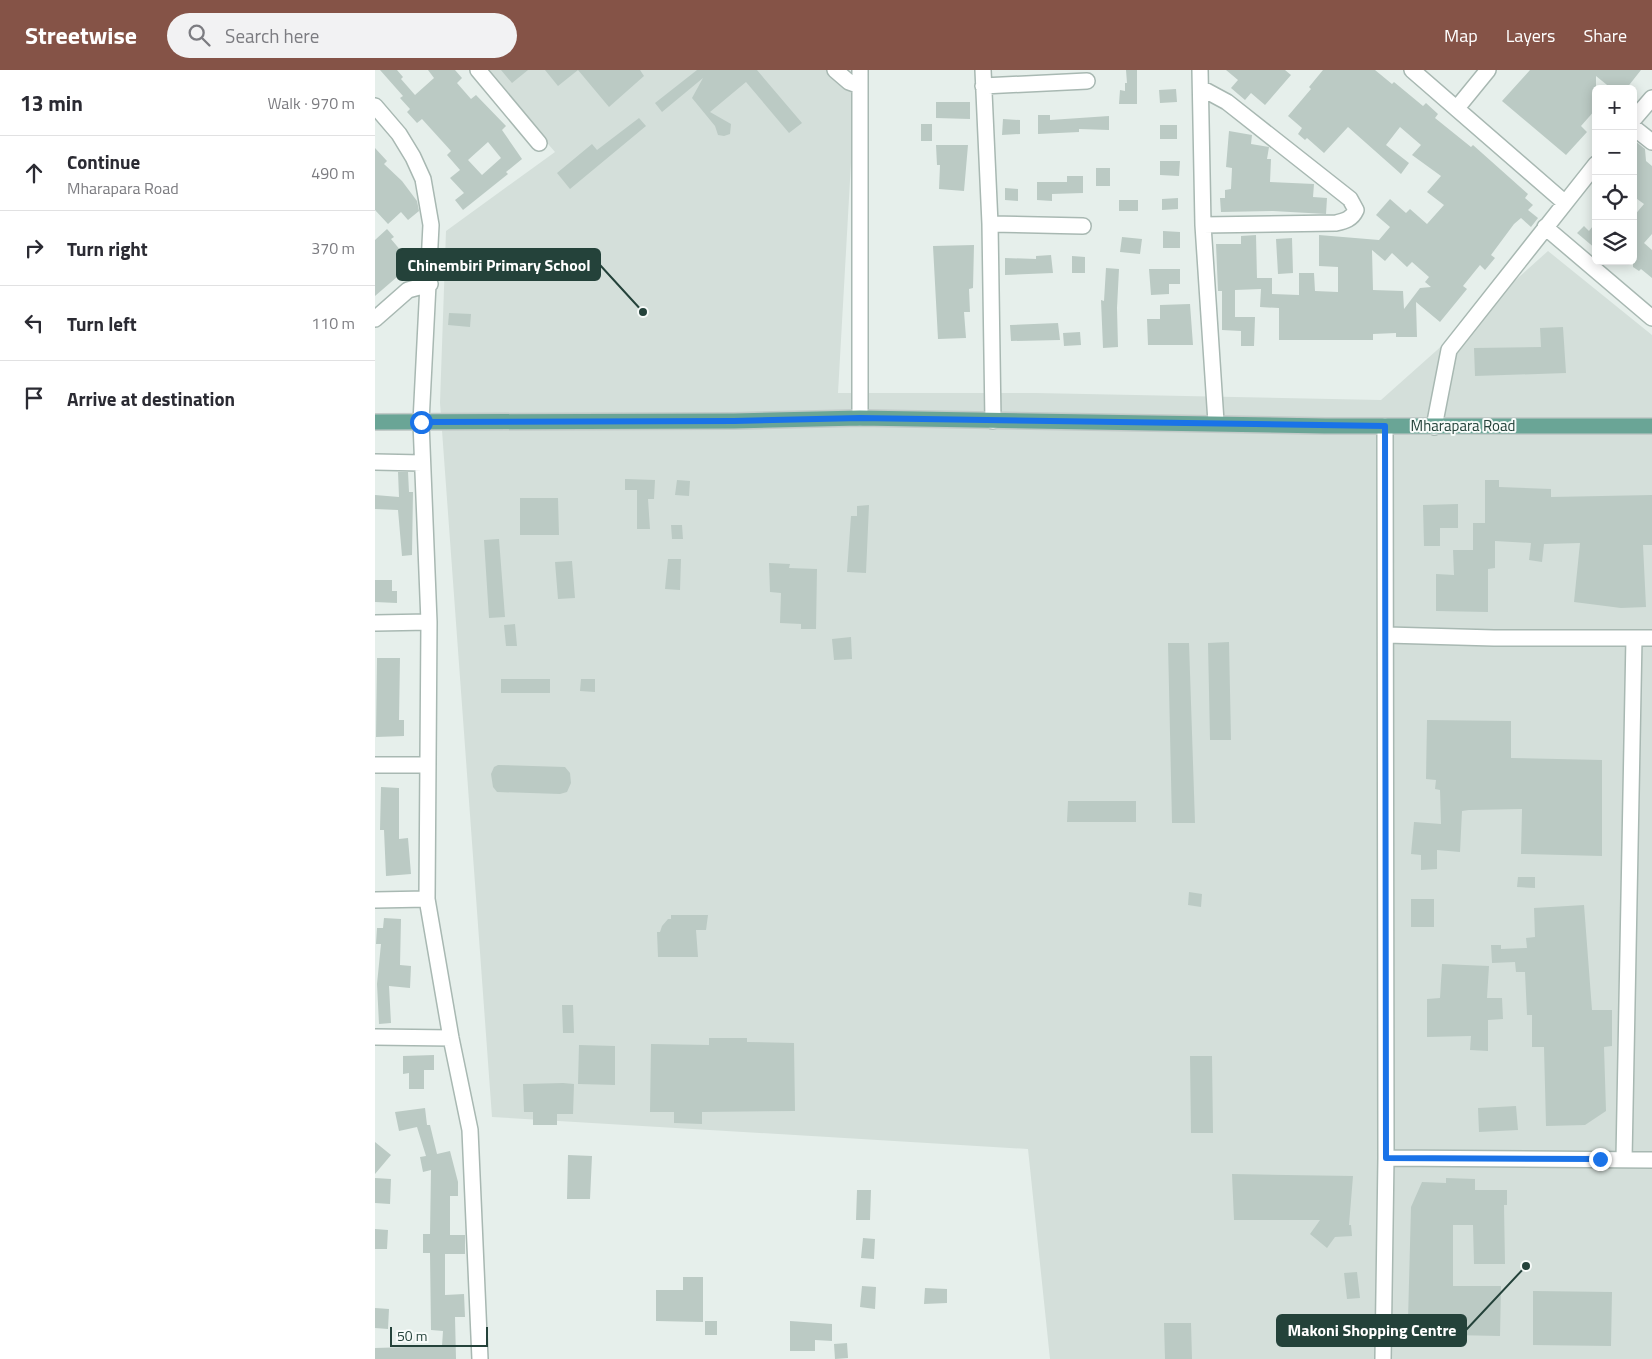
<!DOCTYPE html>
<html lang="en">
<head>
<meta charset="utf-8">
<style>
  :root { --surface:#fff; --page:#f2f2f3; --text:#2b2b33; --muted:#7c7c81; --line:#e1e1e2; --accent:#855347 }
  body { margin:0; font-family:"Titillium Web",sans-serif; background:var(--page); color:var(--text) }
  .controls { position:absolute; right:15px; top:15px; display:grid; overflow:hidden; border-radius:8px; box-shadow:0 2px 12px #0003 }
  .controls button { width:45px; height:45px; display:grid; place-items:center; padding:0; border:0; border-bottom:1px solid var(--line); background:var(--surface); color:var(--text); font:25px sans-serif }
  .scale { position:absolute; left:15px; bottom:12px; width:98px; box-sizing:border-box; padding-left:5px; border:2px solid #24423a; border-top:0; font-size:14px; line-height:18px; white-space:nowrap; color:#24423a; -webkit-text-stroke:4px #f7fbf9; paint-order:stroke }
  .stop { position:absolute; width:15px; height:15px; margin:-11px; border:4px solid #1a73e8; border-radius:50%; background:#fff }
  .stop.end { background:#1a73e8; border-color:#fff; box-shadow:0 1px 5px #0008 }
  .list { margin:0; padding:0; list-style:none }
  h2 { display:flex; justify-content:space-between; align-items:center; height:65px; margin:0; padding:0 20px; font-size:21px }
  h2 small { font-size:16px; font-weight:400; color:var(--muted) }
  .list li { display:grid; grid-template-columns:32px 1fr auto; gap:15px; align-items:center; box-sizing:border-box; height:75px; padding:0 20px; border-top:1px solid var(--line) }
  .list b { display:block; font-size:19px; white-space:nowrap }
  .list p { margin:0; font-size:16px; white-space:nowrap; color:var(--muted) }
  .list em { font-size:16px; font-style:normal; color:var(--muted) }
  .icon { flex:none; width:28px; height:28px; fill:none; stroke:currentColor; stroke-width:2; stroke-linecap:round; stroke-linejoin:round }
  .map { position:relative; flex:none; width:1277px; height:1289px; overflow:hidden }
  header { display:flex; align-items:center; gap:30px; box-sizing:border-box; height:70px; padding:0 25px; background:var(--accent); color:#fff }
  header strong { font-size:24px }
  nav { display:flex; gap:28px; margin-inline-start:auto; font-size:18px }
  .search { width:350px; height:45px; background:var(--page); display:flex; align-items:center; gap:12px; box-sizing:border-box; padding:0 18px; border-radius:28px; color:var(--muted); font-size:19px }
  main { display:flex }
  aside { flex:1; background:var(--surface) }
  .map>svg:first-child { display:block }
</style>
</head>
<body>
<header>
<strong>Streetwise</strong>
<div class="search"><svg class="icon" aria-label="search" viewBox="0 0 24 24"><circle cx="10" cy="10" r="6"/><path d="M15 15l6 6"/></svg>Search here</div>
<nav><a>Map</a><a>Layers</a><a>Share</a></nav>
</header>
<main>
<aside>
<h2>13 min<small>Walk · 970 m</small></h2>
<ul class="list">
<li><svg class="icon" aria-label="ahead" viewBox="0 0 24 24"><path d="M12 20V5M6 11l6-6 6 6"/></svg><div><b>Continue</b><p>Mharapara Road</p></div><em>490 m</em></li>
<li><svg class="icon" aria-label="right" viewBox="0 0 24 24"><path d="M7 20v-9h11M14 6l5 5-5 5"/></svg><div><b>Turn right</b></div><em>370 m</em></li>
<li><svg class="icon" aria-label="left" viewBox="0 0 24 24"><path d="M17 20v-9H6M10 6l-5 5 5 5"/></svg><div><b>Turn left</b></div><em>110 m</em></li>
<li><svg class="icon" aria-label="arrive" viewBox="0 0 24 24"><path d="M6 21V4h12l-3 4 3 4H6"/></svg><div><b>Arrive at destination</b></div></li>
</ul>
</aside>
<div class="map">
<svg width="1277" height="1289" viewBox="0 0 1277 1289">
  <rect width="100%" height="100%" fill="#e6efeb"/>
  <path fill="#d4dfda" d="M109 0H462L480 22 463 323H661L1006 330 1173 181 1277 265V1289H675L653 1079 117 1047 65 333 71 161 180 82Z"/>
  <path fill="#bbcac4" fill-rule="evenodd" d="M5 0H22L28 7 26 9 40 25 59 8 53 0H80L87 8 82 13 96 29 101 25 131 56 127 60 147 89 131 102 133 104 88 140 80 130 89 123 75 108 85 100 72 85 76 81 47 49 42 53 32 42 35 39 25 28 28 26ZM113 72 126 88 107 105 93 90Z
    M126 0H153L137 13Z
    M170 0H203L183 16Z
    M203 0H265L269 6 234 37Z
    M322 0H382L427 53 414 63 371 12 335 42 356 54 355 64 349 66 343 65 340 56 317 28 328 8 287 42 280 33Z
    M751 0H762V34H744L745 20 750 21V13H752Z
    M851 0H910L916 5 890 35 876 23 870 30 856 18 863 10Z
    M948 0H1000L1017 14 1019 12 1048 36 1051 33 1063 44 1060 48 1096 77 1098 75 1153 124 1150 128 1158 135 1153 140 1163 148 1156 157 1146 148 1139 154 1116 185 1120 188 1110 200 1105 195 1088 216 1092 219 1065 252 1041 232 1042 267H1021V263L998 264V270H904V238L885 237 886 219 860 220V247H880L879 276H866V261L847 260V221H843L841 174H866V166L881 165 882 208H897V224L924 225V203H939L940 221 963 222V197L944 196V165L1004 170 1015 157 1001 145 1015 129 1031 143 1035 139 1052 154 1069 135 1052 122 1066 106 1037 85 1046 75 1025 57 1011 75 1034 93 1026 104 973 57 949 83 932 68 930 70 923 64 927 58 913 46 936 19 934 17ZM997 180 1010 191 1017 183 1032 197 1037 192 1054 207 1050 212 1056 217 1045 218 1029 239 1028 221 998 220Z
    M1155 0H1266L1251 19H1237L1221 6V39L1206 56 1212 62 1191 85 1127 31Z
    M801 19 802 32 785 33 784 20Z
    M561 32H595V49L561 48Z
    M663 45H675V50L734 46V60L704 59V62L663 64Z
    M264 48 271 56 195 119 182 103 217 74 222 80Z
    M628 49 645 50V64L627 65Z
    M546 54H557V71H546Z
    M785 55H802V69H785Z
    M854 61 877 65 876 74 894 77 892 89H896L895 112 939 114 938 127 952 128 951 144 898 141 846 142 845 128H850V120L856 119 857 98 851 97Z
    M1260 71 1270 79 1271 91 1277 96V164L1269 173 1277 180V208L1266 199 1264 201 1258 197V147L1269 134 1258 126Z
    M561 75H593L589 121 564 119 565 95H562Z
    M0 78 12 91 9 94 27 111 42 131 44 141 33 150 26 142 13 154 0 140Z
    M785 91H805L804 106 785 105Z
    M721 98H735V116H721Z
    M692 106H708V123L677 124V131L662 130V112H692Z
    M630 118 643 119V131L630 130Z
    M803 128V139L787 140V129Z
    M744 130H763V141H744Z
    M1221 152V179L1202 163 1209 156 1214 161Z
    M12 159 19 167 16 169 37 194 0 226V170Z
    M788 161 805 162V178H788Z
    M747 167 767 169 765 184 745 182Z
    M917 168 918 203 903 204 901 169Z
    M599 175 598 218 594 219 595 242H589L591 268 563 269 558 176Z
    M676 185 678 203 630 205V188L661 189V186Z
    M697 186 710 187V203H697Z
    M731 198 744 199 742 238 743 277 728 278 726 230 729 231Z
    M774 199H805V214H794V224L776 225Z
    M815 234 818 275H773L772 249H785V235Z
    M74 243 96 244 95 257 73 255Z
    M683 253 685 270 636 271 635 255Z
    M1188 257 1191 303 1100 306 1099 278 1166 277 1165 258Z
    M705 262 706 275 689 276 688 263Z
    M23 402H33L34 422H38L37 485 27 486 23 440 0 439V425L24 427Z
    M250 409 280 410 279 429H273L275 459H262V420H250Z
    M302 410 315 411 314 426 300 425Z
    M1110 410H1124V417L1176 419V427L1277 425V475H1268L1271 537 1246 538 1199 532 1205 473 1169 474 1167 492 1154 490 1156 473 1120 471V498L1113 499V542L1061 541V504L1079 505 1078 480H1098V453H1110Z
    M145 428H183L184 465H145Z
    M1083 434V458H1065V476H1049L1048 435Z
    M494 435 491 503 472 502 476 446H482V436Z
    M296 455H307L308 469H297Z
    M124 469 130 547 114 548 109 470Z
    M293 489H306L305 520 290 519Z
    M197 491 200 528 183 529 180 492Z
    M394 493 415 494 414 498 442 499 441 559H426V554L405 553 406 523 395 522Z
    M0 510H17V521H22V533L0 532Z
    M140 554 142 576H131L129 555Z
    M476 567 477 589 459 590 457 569Z
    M854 572 856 670H835L833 573Z
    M793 573H814L820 753H797Z
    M2 588H25L24 650H29V666L1 667Z
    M126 609H175V623H126Z
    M206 609H220V622L205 621Z
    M1052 650 1136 651V688L1227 690V786L1146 784 1147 739 1094 740 1087 741 1085 782 1062 780V799L1046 800V785L1036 784 1039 752 1066 754 1065 720 1060 719 1061 710 1051 709Z
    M123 695 190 697 195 703 196 713 192 722 185 724 122 722 118 717 116 704 119 697Z
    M6 717 24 718V769L33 768 36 804 11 806 9 760H5Z
    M693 731H761V752H692Z
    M1143 807H1160V818L1142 817Z
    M814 822 827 824 826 837 813 835Z
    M1036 829H1059V857H1036Z
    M1209 835 1217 940H1237V976L1229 977 1231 1041 1210 1055 1171 1056 1169 977H1157V945H1152L1150 902H1141L1140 892 1117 893 1116 875H1126V879L1152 878 1151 868 1160 867 1159 838Z
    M296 845H333L331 860H321L323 887H283L282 862H285L287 856 293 849H296Z
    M9 848 26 849 25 895 36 896 35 918 14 916 16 953 4 954 2 914 6 874H1L2 858H8Z
    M1067 894 1114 896 1112 928H1127L1128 949 1113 950V981L1095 980 1096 966 1052 967V929L1065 928Z
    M187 935H198L199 963H188Z
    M334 968H372V972L419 973 420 1041 327 1042V1054L299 1053V1042H275L276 974 334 975Z
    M204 975 240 976V1015L203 1014Z
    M59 985V1000H49V1019H34V1003L28 1004V986Z
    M815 986H837L838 1063H816Z
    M188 1013 199 1014 198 1044H182V1055H158V1042H149L148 1014Z
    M1141 1036 1143 1060 1104 1062 1103 1038Z
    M50 1038 52 1055H55L62 1084 75 1081 83 1112V1126H75V1165H90V1184H70V1225L89 1224 90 1247H80L81 1289H0V1278L67 1276 68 1261 56 1260 55 1183H48V1164H55L56 1100 48 1102 45 1087 51 1086 42 1057 24 1061 20 1042Z
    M0 1072 16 1085 0 1104Z
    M193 1085 217 1086 215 1129H192Z
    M857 1104 978 1106 974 1155H976L977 1166 960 1167 952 1178 935 1164 945 1150H859Z
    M0 1108 16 1109 15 1134 0 1133Z
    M1071 1108 1100 1109V1120H1132V1135H1129L1130 1194H1099L1098 1155H1078V1216H1126L1125 1266 1077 1265V1271L1044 1270V1251L1033 1250 1036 1137 1047 1112 1071 1113Z
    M482 1120H496L495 1150H481Z
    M0 1159 13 1160 12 1179H0Z
    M488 1168 500 1169 499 1189 486 1188Z
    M982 1202 985 1228 972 1229 969 1203Z
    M308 1207H328V1252L281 1251V1220H308Z
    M487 1216 501 1217 500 1239 485 1237Z
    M550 1218 572 1219V1233L549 1234Z
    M1158 1221 1237 1222 1236 1276 1158 1275Z
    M0 1238 14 1239 13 1259 0 1258Z
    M330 1251H342V1265H330Z
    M415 1251 457 1254V1271L440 1270V1281H415Z
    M789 1253H816L817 1289H790Z
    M472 1273 473 1288 460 1289 459 1274Z"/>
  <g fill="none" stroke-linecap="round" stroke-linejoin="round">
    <defs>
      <path id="minor" d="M103 0 164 73
        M460 0 474 12 485 16
        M608 0 615 154 618 351
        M825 0 828 155 841 352
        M1037 0 1189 132
        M608 16 712 11
        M826 18 852 32 975 129 981 140C977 149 970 151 961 153L828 155
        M0 36 24 64 38 87 48 109 56 155 46 352 54 552 52 829 76 968 95 1060 105 1289
        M1082 38 1113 0
        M1258 50 1277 28
        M1258 57 1277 72
        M615 154 708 156
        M1170 157 1277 248
        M0 249 33 220 55 214
        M485 348V0
        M1010 356 1011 1088 1277 1090
        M1059 357 1074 280 1221 94
        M0 392 47 393
        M0 553 54 552
        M1012 565 1119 568H1277
        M0 695H53
        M0 830 52 829
        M0 967 76 968
        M1249 1089 1259 568
        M1008 1289 1011 1088"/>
      <path id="major" d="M0 352 359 351 485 348 950 356H1277"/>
    </defs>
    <use href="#minor" stroke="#a8b8b2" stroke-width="18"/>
    <use href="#major" stroke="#c2cac8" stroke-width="18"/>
    <use href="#minor" stroke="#fff" stroke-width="15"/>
    <use href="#major" stroke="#6aa596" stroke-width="15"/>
  </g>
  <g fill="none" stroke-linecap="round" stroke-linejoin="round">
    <path stroke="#1a73e8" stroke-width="6" d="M46 352 359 351 485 348 1010 356 1011 1088 1225 1089"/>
  </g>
  <g text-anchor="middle" stroke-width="4" stroke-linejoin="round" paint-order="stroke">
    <g font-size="15" fill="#24423a" stroke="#f7fbf9">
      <text x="1088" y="361">Mharapara Road</text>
    </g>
  </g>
  <path fill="none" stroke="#24423a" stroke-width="2" d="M268 242L225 195M1151 1196L1091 1260"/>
  <g fill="#24423a" stroke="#f7fbf9" stroke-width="2">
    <circle cx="268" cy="242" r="5"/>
    <circle cx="1151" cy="1196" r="5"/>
  </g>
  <g fill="#24423a" stroke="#24423a" stroke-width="2">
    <rect x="22" y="179" width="203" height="31" rx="5"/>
    <rect x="902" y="1245" width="189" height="31" rx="5"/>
  </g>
  <g font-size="16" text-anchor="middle" font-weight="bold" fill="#fff">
    <text x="124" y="201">Chinembiri Primary School</text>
    <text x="997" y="1266">Makoni Shopping Centre</text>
  </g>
</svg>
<div class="controls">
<button>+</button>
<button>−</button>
<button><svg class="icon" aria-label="locate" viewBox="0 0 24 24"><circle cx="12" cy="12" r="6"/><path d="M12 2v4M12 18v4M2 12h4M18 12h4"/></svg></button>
<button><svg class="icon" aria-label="layers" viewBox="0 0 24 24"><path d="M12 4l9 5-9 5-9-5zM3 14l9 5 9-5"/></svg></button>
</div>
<div class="scale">50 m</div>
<div class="stop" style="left:46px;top:352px"></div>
<div class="stop end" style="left:1225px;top:1089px"></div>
</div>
</main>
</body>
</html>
